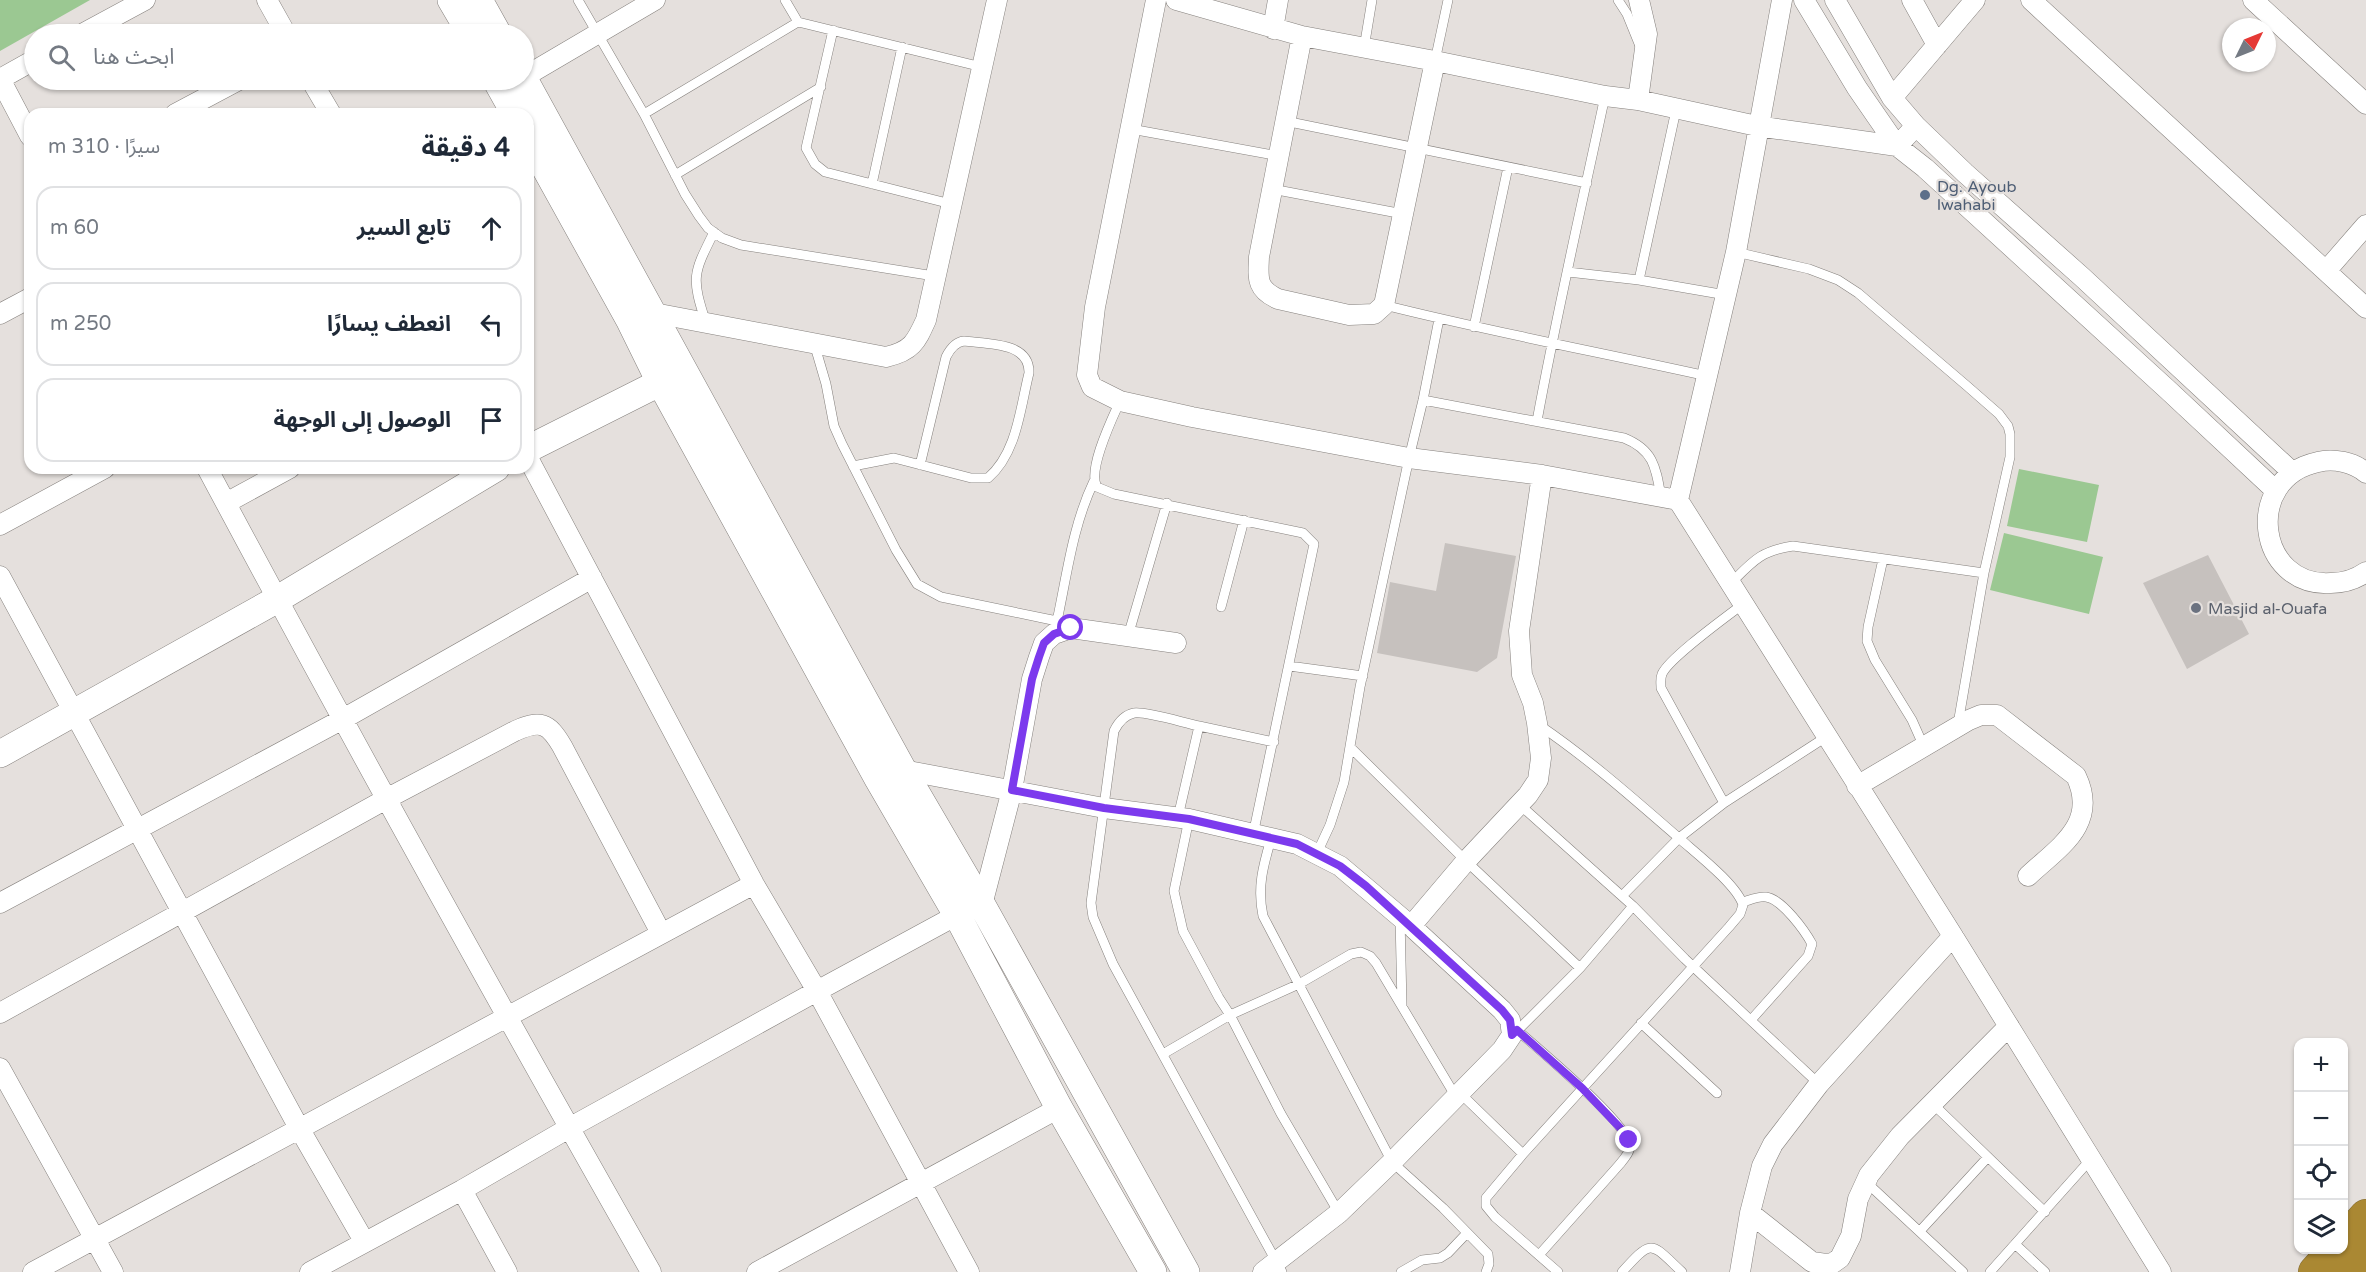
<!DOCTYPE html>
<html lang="ar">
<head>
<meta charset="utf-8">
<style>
  :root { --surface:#fff; --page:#f2f2f3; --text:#1f2937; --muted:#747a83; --line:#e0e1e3 }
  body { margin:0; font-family:"Varela Round","Noto Sans Arabic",sans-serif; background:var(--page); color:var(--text); direction:rtl }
  .controls { position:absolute; right:18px; bottom:18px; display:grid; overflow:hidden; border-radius:12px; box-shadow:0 2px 4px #0004 }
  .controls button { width:54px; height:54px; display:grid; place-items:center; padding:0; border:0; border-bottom:2px solid var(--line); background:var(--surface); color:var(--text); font:30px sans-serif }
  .compass { position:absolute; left:2222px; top:18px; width:54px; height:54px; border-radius:50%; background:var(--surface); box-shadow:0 2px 4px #0004; rotate:47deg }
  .stop { position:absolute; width:18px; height:18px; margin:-14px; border:4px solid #7c3aed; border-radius:50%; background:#fff }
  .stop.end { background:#7c3aed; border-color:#fff; box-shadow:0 2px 6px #0008 }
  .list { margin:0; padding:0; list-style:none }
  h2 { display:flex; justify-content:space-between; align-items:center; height:78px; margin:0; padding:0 24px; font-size:26px }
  h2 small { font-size:20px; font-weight:400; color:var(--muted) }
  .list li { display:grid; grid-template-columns:39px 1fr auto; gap:18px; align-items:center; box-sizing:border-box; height:84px; margin:0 12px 12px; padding:0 12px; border:2px solid var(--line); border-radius:18px }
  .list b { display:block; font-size:22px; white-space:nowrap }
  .list em { font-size:20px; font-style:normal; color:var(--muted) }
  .icon { flex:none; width:33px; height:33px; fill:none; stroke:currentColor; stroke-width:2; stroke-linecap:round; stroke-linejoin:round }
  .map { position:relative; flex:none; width:2366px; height:1272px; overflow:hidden; direction:ltr }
  .search { position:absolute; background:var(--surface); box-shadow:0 2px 4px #0004; left:24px; top:24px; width:510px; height:66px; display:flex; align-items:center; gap:15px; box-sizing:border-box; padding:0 21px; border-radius:33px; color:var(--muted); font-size:22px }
  .panel { position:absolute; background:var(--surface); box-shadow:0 2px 4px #0004; left:24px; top:108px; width:510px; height:366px; border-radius:18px; direction:rtl }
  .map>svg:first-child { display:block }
</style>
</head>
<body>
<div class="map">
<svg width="2366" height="1272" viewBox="0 0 2366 1272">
  <rect width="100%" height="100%" fill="#e5e0dd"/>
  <path fill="#9bc892" d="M0 0H90L0 51Z
    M2019 469 2099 485 2087 542 2007 526Z
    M2004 533 2103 557 2089 614 1990 590Z"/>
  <path fill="#c6c1be" d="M1445 543 1516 556 1497 658 1477 672 1377 653 1390 582 1436 591Z
    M2208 555 2249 634 2187 669 2143 583Z"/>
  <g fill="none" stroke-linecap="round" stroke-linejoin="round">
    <defs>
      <path id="lane" d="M578 0 644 114 685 194 699 216 708 228 722 238 741 245 934 276
        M785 0 798 22
        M1618 0 1627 14 1640 46
        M833 30 806 148 815 164 825 172 951 204
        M1364 48 1372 0
        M1435 61 1448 0
        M644 114 798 22 982 67
        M1285 121 1587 183
        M1131 129 1279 156
        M675 175 821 87
        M872 184 902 47
        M1272 189 1403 214
        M1736 252 1809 269 1838 280 1858 293 1967 386 1999 414 2008 426 2010 434V457L1984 573 1958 724
        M1568 272 1639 280 1726 295
        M1639 280 1676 110
        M1384 305C1491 332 1599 352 1707 376
        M706 323C691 277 693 274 714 232
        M1474 327 1508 167
        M814 343 826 384 834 426 842 444 896 550 917 584 941 597 1057 621
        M1423 400 1624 438C1654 450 1656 468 1661 497
        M1120 401C1112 419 1087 470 1097 487L1114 494 1303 533 1314 544 1253 835
        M1537 421C1557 312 1582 204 1605 96
        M853 466 894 458 971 478H988C1017 453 1020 409 1029 373 1030 342 988 344 964 341 955 342 950 349 946 357L920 465
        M1883 559 1868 627 1867 641 1875 660 1912 720 1924 747
        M1730 584C1753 561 1760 551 1793 546L1984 573
        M1221 607 1244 520
        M1056 626C1067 576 1072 527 1094 481
        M1128 636 1167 503
        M1289 666 1363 676
        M1539 725C1589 759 1634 799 1680 839 1697 854 1737 885 1743 905L1740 914 1729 927 1523 1154 1486 1198V1206L1495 1217 1558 1272
        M1199 726C1184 723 1146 711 1134 713 1124 715 1118 723 1114 731L1091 903 1093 917 1113 964 1282 1272
        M1350 747 1466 861 1580 968
        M1724 803 1826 737
        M1520 805 1633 906 1685 959 1819 1084
        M1178 817 1199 726 1274 742
        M1189 819 1174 891 1183 931 1219 998 1230 1015 1281 1114 1339 1213
        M1271 839C1263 866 1257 888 1263 916L1392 1162 1443 1208 1488 1254 1489 1264 1486 1272
        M1317 853 1330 825 1344 782 1360 687 1409 458 1423 400 1439 319
        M1622 896 1679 838 1724 803 1661 688C1661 683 1660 679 1662 674 1669 658 1726 617 1743 604
        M1743 902C1750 900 1758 896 1766 897 1782 899 1805 931 1812 944L1808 956 1751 1020
        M1400 917 1402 1006
        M1641 1023 1717 1093
        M1517 1030C1536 1047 1630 1125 1630 1146 1630 1153 1623 1160 1619 1165L1539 1255
        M1514 1034 1580 968 1633 906
        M1163 1054 1230 1015 1299 984 1351 954 1361 952 1370 956 1376 963 1456 1097
        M1460 1093 1523 1154
        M1932 1103 2045 1212
        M1866 1182 1963 1272
        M1920 1231 1988 1157
        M2015 1244 2045 1272
        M1401 1272 1422 1260 1440 1258 1448 1253 1467 1233
        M1622 1272C1653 1238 1650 1242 1682 1272
        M1990 1272 2091 1159"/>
      <path id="street" d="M267 0 286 34
        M1156 0 1095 307 1087 375 1092 387 1120 401 1192 417 1409 458 1542 475 1678 500
        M1176 0 1302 36 1435 61 1605 96 1638 100 1757 126 1897 146 1916 126
        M1782 0 1736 252 1678 500 1953 936 2161 1272
        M1804 0 1857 88 1897 146 1925 168 2168 390 2275 490
        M1835 0 1892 98 1916 126 1965 173 2082 277 2292 472
        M1912 0 1937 45
        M2031 0 2366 308
        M2253 0 2366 104
        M1273 29 1278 0
        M82 34 145 0
        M1302 36 1259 257C1258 278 1256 289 1278 299L1349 315 1374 314 1384 305 1435 61
        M524 77 655 0
        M0 79 30 136
        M0 79 34 60
        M311 80 331 114
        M1892 98 1975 0
        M1638 100 1647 34 1639 0
        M175 114 239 80
        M2326 271 2366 225
        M0 314 30 298
        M644 316 654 313 886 357C912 351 916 342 926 320L997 0
        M528 458 754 884 817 991 969 1272
        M207 468C351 738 500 1006 651 1272
        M2366 473C2354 462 2333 458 2318 462 2242 478 2257 588 2331 583 2344 583 2356 579 2366 572
        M226 503 290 468
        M0 525 105 468
        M0 576 299 1128 364 1241
        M895 773 903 770 1104 808 1189 819 1297 844 1340 866 1411 926 1466 861 1528 795 1538 780 1541 758 1537 723 1533 703 1522 675 1519 631 1542 475
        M1857 786 1969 720 1981 715H1997L2076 776C2099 824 2059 847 2028 876
        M0 903 343 719 592 578
        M0 1013 388 798 515 731C540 720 548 722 562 746L661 933
        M0 1068 113 1272
        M462 1190 507 1272
        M1750 1213 1812 1262 1826 1264 1833 1263 1840 1258 1851 1236 1858 1199 1869 1175 1900 1136 2009 1026
        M33 1272 754 884
        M310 1272 462 1190 569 1128 817 991 957 915 982 905 1012 790 1032 679 1039 657 1044 643 1054 634 1071 628 1176 643
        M757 1272 1059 1108
        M1263 1272 1339 1213 1392 1162 1502 1050 1512 1035 1510 1020 1502 1010 1411 926
        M1740 1272 1750 1213 1762 1166 1773 1144 1819 1084 1953 936"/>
      <path id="secondary" d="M451 0 471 34
        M479 0 498 34
        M524 79 903 770 982 905 1186 1272
        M496 80 515 114
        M528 137 630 321 660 382 878 779 957 915 1059 1108 1153 1272
        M528 449 677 374
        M0 754 276 600 496 468"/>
      <path id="highway" d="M2344 1241 2366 1216
        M2315 1272 2335 1250
        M2344 1272 2366 1249"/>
    </defs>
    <use href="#lane" stroke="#85807d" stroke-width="10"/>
    <use href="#street" stroke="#85807d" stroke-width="21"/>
    <use href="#secondary" stroke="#85807d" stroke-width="28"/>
    <use href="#highway" stroke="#846d35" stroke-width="34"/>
    <use href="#lane" stroke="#fff" stroke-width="9"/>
    <use href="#street" stroke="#fff" stroke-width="20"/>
    <use href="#secondary" stroke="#fff" stroke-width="27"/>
    <use href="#highway" stroke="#a83" stroke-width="33"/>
  </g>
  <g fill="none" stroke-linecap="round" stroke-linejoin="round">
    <path stroke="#7c3aed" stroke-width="8" d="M1071 628 1054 634 1044 643 1039 657 1032 679 1012 790 1104 808 1189 819 1297 844 1340 866 1366 886 1502 1010 1510 1020 1512 1035 1517 1030 1582 1088 1624 1132 1629 1140"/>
  </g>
  <circle fill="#5c6f8a" stroke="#e5e0dd" stroke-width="2" cx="1925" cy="195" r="6"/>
  <circle fill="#6b7280" stroke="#e5e0dd" stroke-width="2" cx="2196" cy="608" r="6"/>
  <g text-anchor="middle" stroke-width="4.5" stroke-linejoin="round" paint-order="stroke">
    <g font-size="16" fill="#4e5e75" stroke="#e5e0dd" text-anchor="start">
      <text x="1937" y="192">Dg. Ayoub<tspan x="1937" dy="18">lwahabi</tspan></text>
    </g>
    <g font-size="16" fill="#5b616d" stroke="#e5e0dd" text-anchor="start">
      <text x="2208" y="614">Masjid al-Ouafa</text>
    </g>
  </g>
</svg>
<div class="controls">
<button>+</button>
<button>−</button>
<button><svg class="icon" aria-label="locate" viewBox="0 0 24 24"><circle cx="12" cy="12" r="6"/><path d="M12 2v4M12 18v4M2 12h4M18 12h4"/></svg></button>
<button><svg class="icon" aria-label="layers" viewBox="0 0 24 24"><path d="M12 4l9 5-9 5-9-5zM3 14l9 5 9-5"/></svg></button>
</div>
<svg class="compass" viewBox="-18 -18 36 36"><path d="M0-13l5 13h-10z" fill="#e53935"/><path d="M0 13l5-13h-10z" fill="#747a83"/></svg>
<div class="stop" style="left:1071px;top:628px"></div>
<div class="stop end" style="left:1629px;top:1140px"></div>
<div class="search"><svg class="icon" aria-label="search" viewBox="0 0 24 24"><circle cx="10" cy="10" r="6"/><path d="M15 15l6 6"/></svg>ابحث هنا</div>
<section class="panel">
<h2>4 دقيقة<small>سيرًا · 310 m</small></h2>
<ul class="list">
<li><svg class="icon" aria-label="ahead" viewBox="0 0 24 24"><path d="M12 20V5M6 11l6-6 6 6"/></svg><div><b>تابع السير</b></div><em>60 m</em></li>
<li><svg class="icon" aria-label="left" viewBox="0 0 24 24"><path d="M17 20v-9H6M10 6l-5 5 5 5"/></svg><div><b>انعطف يسارًا</b></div><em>250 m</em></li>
<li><svg class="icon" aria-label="arrive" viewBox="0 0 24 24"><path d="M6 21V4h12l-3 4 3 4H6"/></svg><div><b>الوصول إلى الوجهة</b></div></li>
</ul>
</section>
</div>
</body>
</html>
